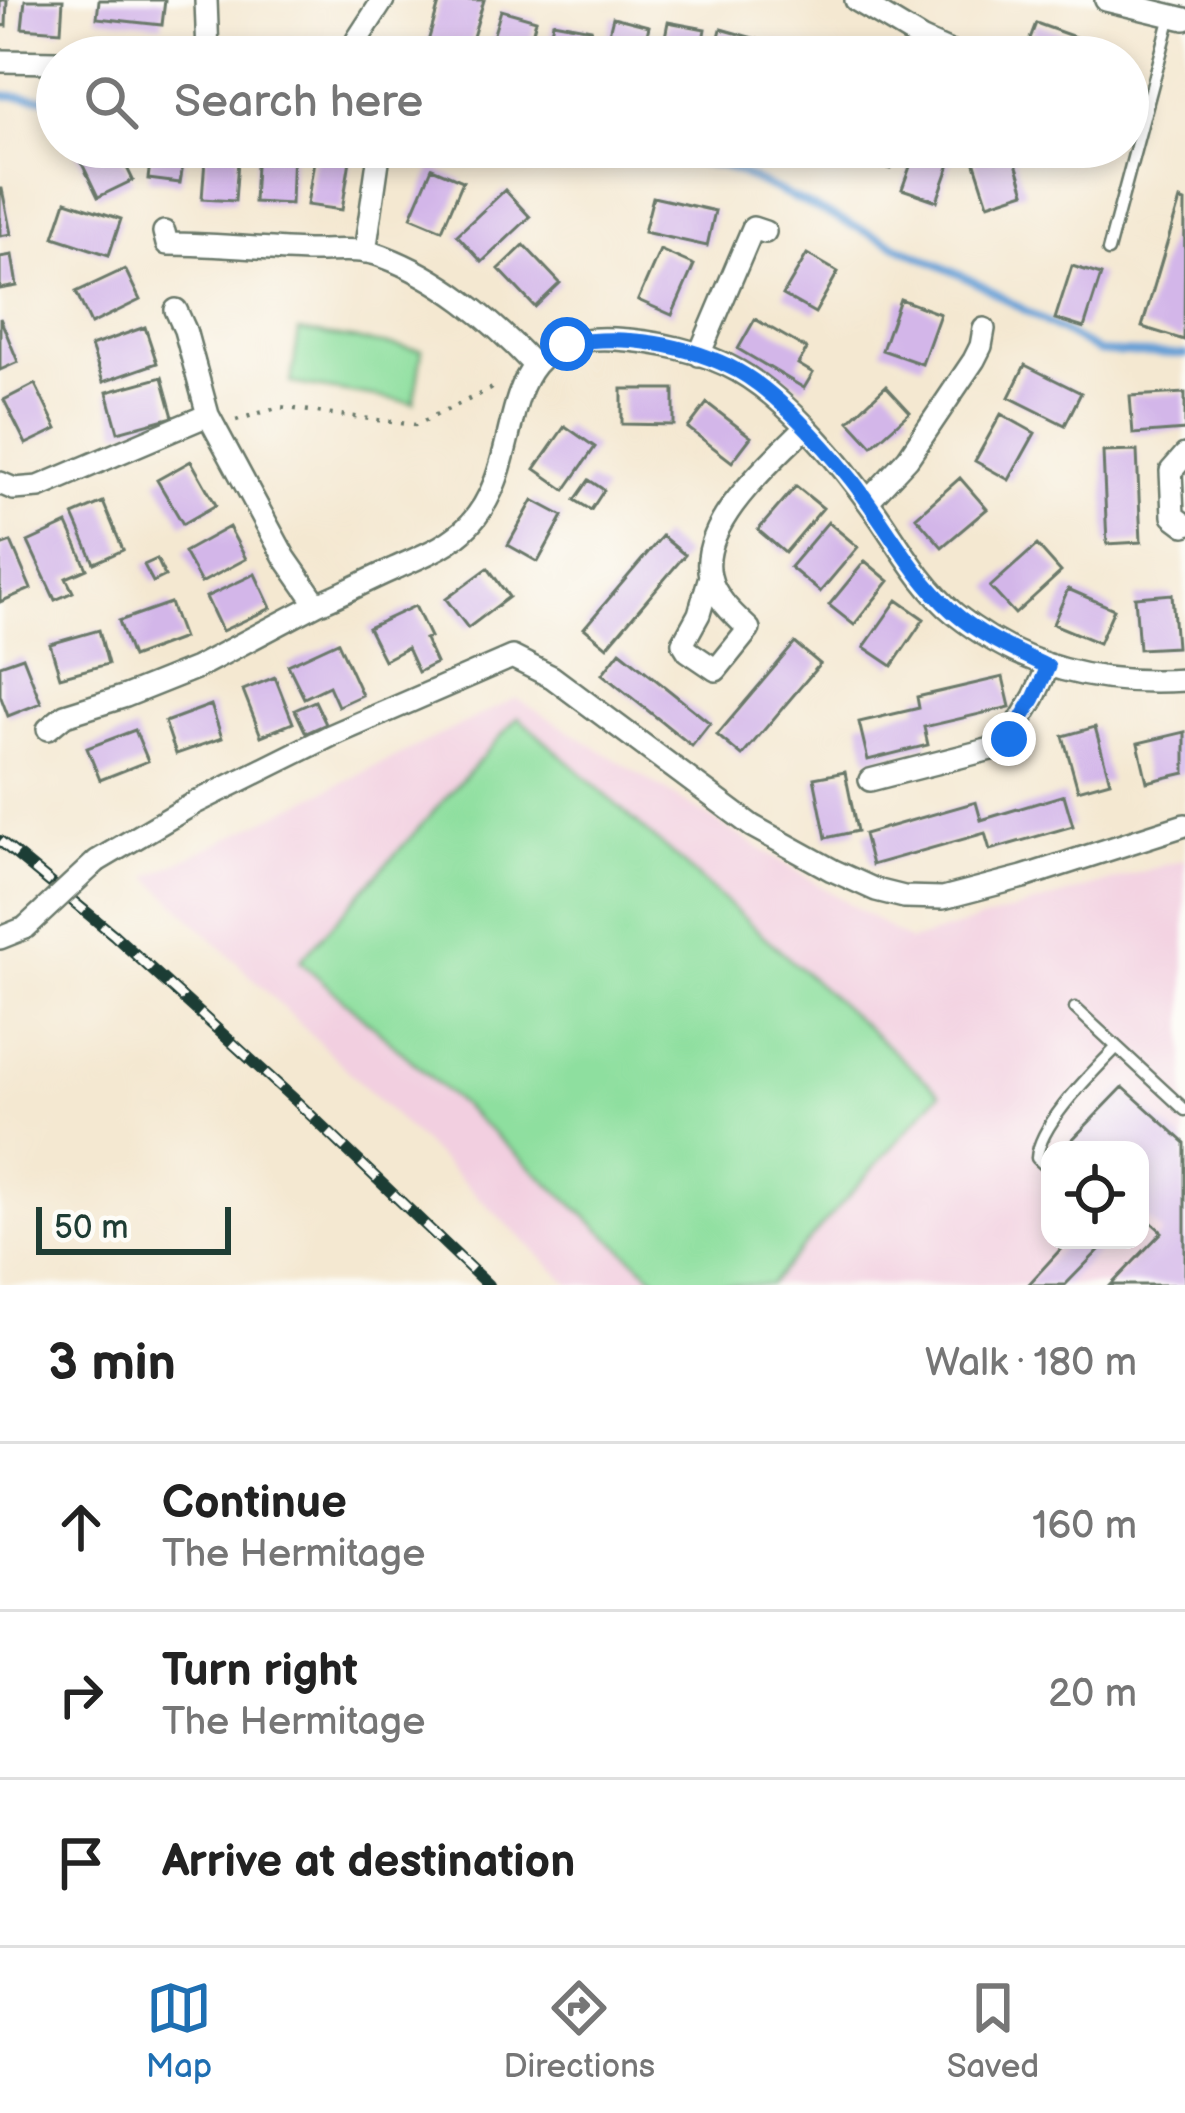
<!DOCTYPE html>
<html lang="en">
<head>
<meta charset="utf-8">
<style>
  :root { --surface:#fff; --page:#f6f6f6; --text:#222; --muted:#767676; --line:#e0e0e0; --accent:#1f6fb2 }
  body { margin:0; font-family:"Balsamiq Sans",sans-serif; background:var(--page); color:var(--text) }
  .controls { position:absolute; right:36px; bottom:36px; display:grid; overflow:hidden; border-radius:24px; box-shadow:0 6px 18px #0003 }
  .controls button { width:108px; height:108px; display:grid; place-items:center; padding:0; border:0; border-bottom:3px solid var(--line); background:var(--surface); color:var(--text); font:60px sans-serif }
  .scale { position:absolute; left:36px; bottom:30px; width:195px; box-sizing:border-box; padding-left:12px; border:6px solid #1f3d34; border-top:0; font-size:33px; line-height:42px; white-space:nowrap; color:#1f3d34; -webkit-text-stroke:9px #fdfcf7; paint-order:stroke }
  .stop { position:absolute; width:36px; height:36px; margin:-27px; border:9px solid #1a73e8; border-radius:50%; background:#fff }
  .stop.end { background:#1a73e8; border-color:#fff; box-shadow:0 3px 12px #0008 }
  .list { margin:0; padding:0; list-style:none }
  h2 { display:flex; justify-content:space-between; align-items:center; height:156px; margin:0; padding:0 48px; font-size:51px }
  h2 small { font-size:39px; font-weight:400; color:var(--muted) }
  .list li { display:grid; grid-template-columns:78px 1fr auto; gap:36px; align-items:center; box-sizing:border-box; height:168px; padding:0 48px; border-top:3px solid var(--line) }
  .list b { display:block; font-size:45px; white-space:nowrap }
  .list p { margin:0; font-size:39px; white-space:nowrap; color:var(--muted) }
  .list em { font-size:39px; font-style:normal; color:var(--muted) }
  .icon { flex:none; width:66px; height:66px; fill:none; stroke:currentColor; stroke-width:2; stroke-linecap:round; stroke-linejoin:round }
  .map { position:relative; flex:none; width:1185px; height:1285px; overflow:hidden }
  .search { position:absolute; background:var(--surface); box-shadow:0 6px 18px #0003; left:36px; right:36px; top:36px; height:132px; display:flex; align-items:center; gap:30px; box-sizing:border-box; padding:0 42px; border-radius:66px; color:var(--muted); font-size:45px }
  .sheet { height:660px; background:var(--surface) }
  nav { display:flex; justify-content:space-around; align-items:center; box-sizing:border-box; height:168px; border-top:3px solid var(--line); background:var(--surface); font-size:33px; color:var(--muted) }
  nav a { display:grid; justify-items:center; gap:6px }
  nav .on { color:var(--accent) }
  .map>svg:first-child { display:block }
</style>
</head>
<body>
<div class="map">
<svg width="1185" height="1285" viewBox="0 0 1185 1285">
  <rect width="100%" height="100%" fill="#fdfcf7"/>
  <filter id="ink" filterUnits="userSpaceOnUse"><feTurbulence type="fractalNoise" baseFrequency=".00833" numOctaves="2"/><feDisplacementMap in="SourceGraphic" scale="24" xChannelSelector="R" yChannelSelector="G"/><feConvolveMatrix kernelMatrix="1 2 1 2 8 2 1 2 1" color-interpolation-filters="sRGB"/></filter>
  <filter id="wash" filterUnits="userSpaceOnUse"><feTurbulence type="fractalNoise" baseFrequency=".004" numOctaves="4" result="noise"/><feDisplacementMap in="SourceGraphic" scale="48" xChannelSelector="R" yChannelSelector="G"/><feGaussianBlur stdDeviation="2.7" result="paint"/><feColorMatrix in="noise" values="0 0 0 0 0 0 0 0 0 0 0 0 0 0 0 0 0 1.4 0 .05"/><feComposite in="paint" operator="in"/></filter>
  <g filter="url(#wash)">
    <rect width="100%" height="100%" fill="#f4e8d1"/>
    <path fill="#f2cfe0" fill-rule="evenodd" d="M516 698 910 941 1185 859V1285H570L148 877ZM1050 1150H1140V1240H1050Z"/>
    <path fill="#8edf9f" stroke="#568e6a" stroke-width="3" d="M299 331 422 350 414 403 291 383Z
      M518 717 940 1093 769 1285H663L300 961Z"/>
    <g fill="none" stroke-linecap="round" stroke-linejoin="round">
      <path stroke="#68a0d6" stroke-width="8" d="M0 95 57 99
        M596 147 724 166 975 282 1099 352 1185 355"/>
    </g>
    <g id="blocks">
      <path fill="#d3b6e9" d="M0 0H7L6 26 0 25Z
        M25 0H63L61 31 22 28Z
        M99 0H165L162 25 97 18Z
        M440 0H484L467 57H443L425 52Z
        M501 10 536 20 526 57H487Z
        M613 17 649 26 642 57H603Z
        M553 22 591 29 586 57H546Z
        M668 22 705 29 700 57H661Z
        M1036 23 1094 44 1090 57H1023Z
        M721 29 757 39 752 57H714Z
        M775 41 810 53 809 57H770Z
        M74 147H117L133 180 98 197Z
        M152 147H186L180 183 148 179Z
        M206 147H239L235 201 202 199Z
        M257 147H293L291 204 254 202Z
        M854 147H897L891 169 851 158Z
        M917 147H956L937 201 902 189Z
        M974 147H1011L1025 192 988 204 970 148Z
        M316 148 351 154 342 210 307 205Z
        M432 168 463 181 442 230 411 217Z
        M0 189H2L11 234 0 236Z
        M505 190 530 217 482 262 457 235Z
        M653 197 715 211 707 246 644 232Z
        M1180 200 1185 202 1184 340 1142 327Z
        M66 201 121 219 109 255 54 237Z
        M524 245 560 283 535 307 499 269Z
        M660 250 694 265 672 315 638 300Z
        M807 254 838 272 815 313 783 295Z
        M12 255 17 286 0 289V257Z
        M1072 266 1101 275 1084 328 1055 319Z
        M125 269 140 300 91 324 76 292Z
        M900 299 940 314 922 364 882 350Z
        M0 318 18 362 0 370Z
        M755 319 807 349 798 364 813 373 804 388 738 349Z
        M145 327 157 363 103 382 91 346Z
        M1025 365 1081 393 1065 425 1009 397Z
        M162 377 173 417 118 432 107 392Z
        M35 384 57 429 26 444 4 400Z
        M886 386 910 412 872 446 849 421Z
        M622 389H674V425L622 424Z
        M1185 393V430L1133 434 1130 396Z
        M707 403 751 437 732 462 688 428Z
        M1001 414 1035 433 1009 480 975 461Z
        M565 426 595 447 565 490 535 469Z
        M1137 451 1141 542 1107 544 1103 452Z
        M191 461 216 505 183 524 157 480Z
        M960 478 987 509 942 547 916 517Z
        M589 480 604 490 591 510 575 500Z
        M796 486 823 508 785 553 758 530Z
        M533 500 563 516 538 562 508 545Z
        M103 502 123 550 94 563 73 515Z
        M828 522 858 547 820 592 790 567Z
        M67 524 87 569 66 578 73 592 55 600 28 542Z
        M229 527 246 559 201 583 184 552Z
        M662 536 685 555 607 647 584 628Z
        M11 542 31 589 0 602V546Z
        M1037 545 1061 572 1015 614 990 587Z
        M157 559 165 576 153 582 144 565Z
        M865 561 889 581 854 625 829 605Z
        M488 568 509 597 468 628 446 599Z
        M255 574 271 608 222 631 206 597Z
        M1068 589 1114 609 1099 643 1053 624Z
        M1172 594 1176 647 1139 649 1135 597Z
        M897 600 924 619 892 666 864 647Z
        M170 603 183 638 132 657 119 621Z
        M415 606 430 637 425 639 436 663 418 672 407 648 384 660 368 628Z
        M99 630 108 664 60 677 50 644Z
        M338 642 362 695 338 706 329 686 304 698 288 665Z
        M795 643 820 664 742 756 717 735Z
        M620 651 710 723 692 746 602 674Z
        M23 657 41 703 8 716 0 695V665Z
        M275 677 293 723 261 736 243 690Z
        M1003 677 1010 707 924 727 928 745 868 760 859 722 919 708 917 697Z
        M315 701 326 724 306 733 295 710Z
        M211 705 222 738 176 754 165 722Z
        M1095 727 1110 781 1078 790 1063 736Z
        M135 730 148 761 100 780 87 748Z
        M1185 732V773L1147 782 1138 743Z
        M845 772 857 831 826 838 814 778Z
        M1064 795 1073 826 990 850 985 833 872 865 864 834 976 802 981 820Z
        M1123 1087 1185 1143V1285H1111L1162 1232 1140 1212V1150H1077L1069 1143Z
        M1069 1240H1109L1065 1285H1028Z"/>
    </g>
  </g>
  <g filter="url(#ink)">
    <use href="#blocks" fill-opacity="0" stroke="#6a796b" stroke-width="3"/>
    <g fill="none" stroke-linecap="round" stroke-linejoin="round">
      <defs>
        <path id="lane" d="M1108 251 1171 16
          M1075 1008 1185 1110
          M1050 1170 1037 1158C1039 1124 1093 1072 1117 1047"/>
        <path id="street" d="M206 0 208 54
          M856 0 921 39 961 57
          M1106 0 1185 19
          M183 57 208 54 240 57
          M350 57 357 40 383 0
          M0 61 57 62
          M164 232 167 244C214 244 261 249 307 251 332 252 358 247 382 256 439 277 492 320 533 364
          M365 252 380 147
          M176 310 185 330 208 415
          M699 355 753 228 765 232
          M1185 455 1171 471 1173 516 1185 525
          M0 483 14 489 39 487 208 415 285 558 317 604C342 594 366 581 391 570 419 557 447 548 469 525 534 456 482 331 615 339 655 341 703 351 738 371 789 400 843 466 877 514 900 547 923 588 955 614 1023 668 1099 686 1185 680
          M868 501 908 458 974 360 981 346 984 329
          M710 576 699 614 683 643 688 651 716 670 749 629C734 615 714 597 710 576 698 524 772 461 805 428
          M48 729 65 715 126 696 196 668 317 604
          M870 780 991 749 1009 739 1034 697 1048 667
          M97 861 195 803 330 736 512 657 552 677 752 826 832 870 876 890 904 897 943 898 1023 877 1185 825
          M0 938 25 928"/>
      </defs>
      <use href="#lane" stroke="#6a796b" stroke-width="15"/>
      <use href="#street" stroke="#6a796b" stroke-width="26"/>
      <path stroke="#6a796b" stroke-width="4.5" stroke-dasharray="3 9" stroke-linecap="butt" d="M236 420 280 407 415 425 495 387"/>
      <use href="#lane" stroke="#fff" stroke-width="10"/>
      <use href="#street" stroke="#fff" stroke-width="21"/>
      <defs>
        <path id="rail" d="M0 841 114 935 295 1100 488 1285"/>
      </defs>
      <use href="#rail" stroke="#1f3d34" stroke-width="12"/>
      <use href="#rail" stroke="#fdfcf7" stroke-width="8" stroke-dasharray="22" stroke-linecap="butt"/>
      <defs>
        <path id="street-bridge" d="M25 928 97 861"/>
      </defs>
      <use href="#street-bridge" stroke="#6a796b" stroke-width="26" stroke-linecap="butt"/>
      <use href="#street-bridge" stroke="#fff" stroke-width="21"/>
    </g>
  </g>
  <g fill="none" stroke-linecap="round" stroke-linejoin="round" filter="url(#ink)">
    <path stroke="#1a73e8" stroke-width="15" d="M567 344C622 333 688 344 738 371 776 392 823 444 851 479 885 522 911 574 952 611 979 635 1015 651 1048 667L1034 698 1009 739"/>
  </g>
</svg>
<div class="controls">
<button><svg class="icon" aria-label="locate" viewBox="0 0 24 24"><circle cx="12" cy="12" r="6"/><path d="M12 2v4M12 18v4M2 12h4M18 12h4"/></svg></button>
</div>
<div class="scale">50 m</div>
<div class="stop" style="left:567px;top:344px"></div>
<div class="stop end" style="left:1009px;top:739px"></div>
<div class="search"><svg class="icon" aria-label="search" viewBox="0 0 24 24"><circle cx="10" cy="10" r="6"/><path d="M15 15l6 6"/></svg>Search here</div>
</div>
<section class="sheet">
<h2>3 min<small>Walk · 180 m</small></h2>
<ul class="list">
<li><svg class="icon" aria-label="ahead" viewBox="0 0 24 24"><path d="M12 20V5M6 11l6-6 6 6"/></svg><div><b>Continue</b><p>The Hermitage</p></div><em>160 m</em></li>
<li><svg class="icon" aria-label="right" viewBox="0 0 24 24"><path d="M7 20v-9h11M14 6l5 5-5 5"/></svg><div><b>Turn right</b><p>The Hermitage</p></div><em>20 m</em></li>
<li><svg class="icon" aria-label="arrive" viewBox="0 0 24 24"><path d="M6 21V4h12l-3 4 3 4H6"/></svg><div><b>Arrive at destination</b></div></li>
</ul>
</section>
<nav>
<a class="on"><svg class="icon" aria-label="map" viewBox="0 0 24 24"><path d="M3 6l6-2 6 2 6-2v14l-6 2-6-2-6 2zM9 4v14M15 6v14"/></svg>Map</a>
<a><svg class="icon" aria-label="directions" viewBox="0 0 24 24"><path d="M12 3l9 9-9 9-9-9zM9 14v-3h6M13 9l2 2-2 2"/></svg>Directions</a>
<a><svg class="icon" aria-label="saved" viewBox="0 0 24 24"><path d="M7 4h10v16l-5-4-5 4z"/></svg>Saved</a>
</nav>
</body>
</html>
